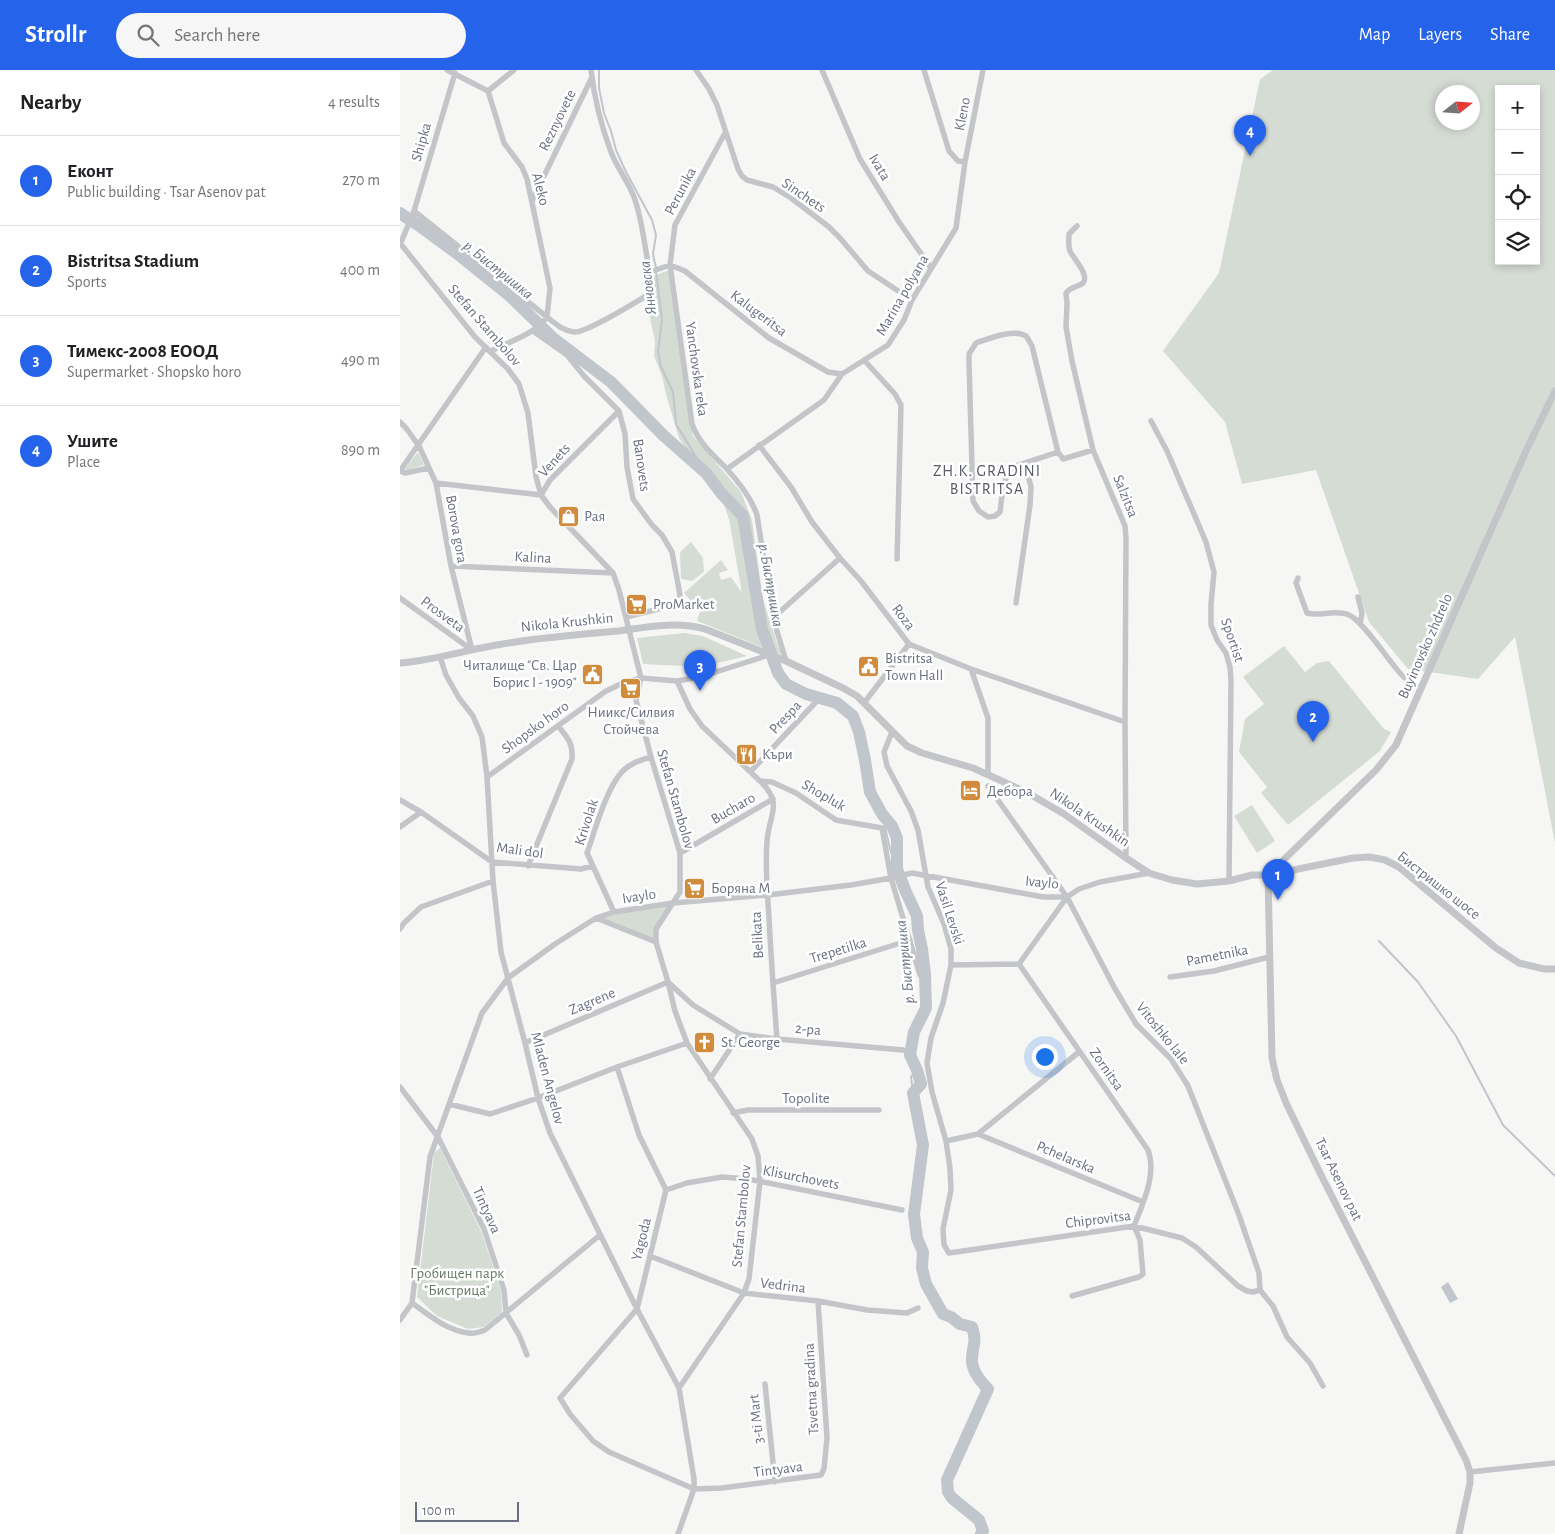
<!DOCTYPE html>
<html lang="en">
<head>
<meta charset="utf-8">
<style>
  :root { --surface:#fff; --page:#f6f6f6; --text:#202124; --muted:#757577; --line:#e0e0e0; --accent:#2563eb }
  body { margin:0; font-family:"Alegreya Sans",sans-serif; background:var(--page); color:var(--text) }
  .controls { position:absolute; right:15px; top:15px; display:grid; overflow:hidden; border-radius:0px; box-shadow:0 2px 8px #0003 }
  .controls button { width:45px; height:45px; display:grid; place-items:center; padding:0; border:0; border-bottom:1px solid var(--line); background:var(--surface); color:var(--text); font:25px sans-serif }
  .compass { position:absolute; left:1035px; top:15px; width:45px; height:45px; border-radius:50%; background:var(--surface); box-shadow:0 2px 8px #0003; rotate:73deg }
  .scale { position:absolute; left:15px; bottom:12px; width:104px; box-sizing:border-box; padding-left:5px; border:2px solid #6a7082; border-top:0; font-size:14px; line-height:18px; white-space:nowrap; color:#6a7082; -webkit-text-stroke:4px #fff; paint-order:stroke }
  .you { position:absolute; left:644px; top:986px; width:18px; height:18px; margin:-12px; border:4px solid #fff; border-radius:50%; background:#1a73e8; box-shadow:0 0 0 8px #1a73e833 }
  .badge { display:grid; place-items:center; width:32px; height:32px; border-radius:50%; background:var(--accent); color:#fff; font-size:16px; font-weight:700 }
  .pin { position:absolute; translate:-50% -41px; filter:drop-shadow(0 1px 2px #0008) }
  .pin::after { content:''; position:absolute; top:26px; width:18px; height:15px; background:inherit; clip-path:polygon(0 0,100% 0,50% 100%) }
  .list { margin:0; padding:0; list-style:none }
  h2 { display:flex; justify-content:space-between; align-items:center; height:65px; margin:0; padding:0 20px; font-size:21px }
  h2 small { font-size:16px; font-weight:400; color:var(--muted) }
  .list li { display:grid; grid-template-columns:32px 1fr auto; gap:15px; align-items:center; box-sizing:border-box; height:90px; padding:0 20px; border-top:1px solid var(--line) }
  .list b { display:block; font-size:19px; white-space:nowrap }
  .list p { margin:0; font-size:16px; white-space:nowrap; color:var(--muted) }
  .list em { font-size:16px; font-style:normal; color:var(--muted) }
  .icon { flex:none; width:28px; height:28px; fill:none; stroke:currentColor; stroke-width:2; stroke-linecap:round; stroke-linejoin:round }
  .map { position:relative; flex:none; width:1155px; height:1464px; overflow:hidden }
  header { display:flex; align-items:center; gap:30px; box-sizing:border-box; height:70px; padding:0 25px; background:var(--accent); color:#fff }
  header strong { font-size:24px }
  nav { display:flex; gap:28px; margin-inline-start:auto; font-size:18px }
  .search { width:350px; height:45px; background:var(--page); display:flex; align-items:center; gap:12px; box-sizing:border-box; padding:0 18px; border-radius:28px; color:var(--muted); font-size:19px }
  main { display:flex }
  aside { flex:1; background:var(--surface) }
  .map>svg:first-child { display:block }
</style>
</head>
<body>
<header>
<strong>Strollr</strong>
<div class="search"><svg class="icon" aria-label="search" viewBox="0 0 24 24"><circle cx="10" cy="10" r="6"/><path d="M15 15l6 6"/></svg>Search here</div>
<nav><a>Map</a><a>Layers</a><a>Share</a></nav>
</header>
<main>
<aside>
<h2>Nearby<small>4 results</small></h2>
<ul class="list">
<li><span class="badge">1</span><div><b>Еконт</b><p>Public building · Tsar Asenov pat</p></div><em>270 m</em></li>
<li><span class="badge">2</span><div><b>Bistritsa Stadium</b><p>Sports</p></div><em>400 m</em></li>
<li><span class="badge">3</span><div><b>Тимекс-2008 ЕООД</b><p>Supermarket · Shopsko horo</p></div><em>490 m</em></li>
<li><span class="badge">4</span><div><b>Ушите</b><p>Place</p></div><em>890 m</em></li>
</ul>
</aside>
<div class="map">
<svg width="1155" height="1464" viewBox="0 0 1155 1464">
  <rect width="100%" height="100%" fill="#f6f7f5"/>
  <path fill="#d5dcd4" fill-rule="evenodd" d="M873 0H1155V773L1115 567 1078 609 1008 599 969 552 916 400 842 414 825 352 763 281 819 203 860 9ZM1099 19H1136V191H1099ZM1042 22H1072V52H1042Z
    M269 200 287 334 293 366 341 422 352 450 363 530 381 585 297 551 300 541 284 523 321 490 328 500 319 503 321 510 331 507 342 523 329 449 324 435 279 368 267 328 262 306 254 286 255 271 246 229 252 223 254 206Z
    M17 383 19 384 24 395 6 400 5 399Z
    M291 472 303 488 304 502 292 511 281 509 280 482Z
    M284 563 303 566 347 586 309 595 282 596 243 594 237 568Z
    M884 576 905 602 917 593 929 591 984 659 991 662 980 681 888 755 861 723 867 717 839 682 845 649 864 634 843 607Z
    M852 735 875 771 857 783 834 746Z
    M273 833 256 859V872L196 848Z
    M40 1078 81 1161 101 1221 102 1242 84 1257 68 1259 37 1246 17 1227 34 1083Z"/>
  <path fill="#c1c5cc" d="M1048 1212 1058 1229 1050 1233 1041 1217Z"/>
  <g fill="none" stroke-linecap="round" stroke-linejoin="round">
    <path stroke="#c1c5cc" stroke-width="2" d="M199 0V18L204 43 211 61 216 80 225 100 252 150 256 165 253 184 256 198
      M256 202 262 249 258 282 261 297 273 322 276 354 306 403
      M482 744 490 779 497 799
      M979 871 1018 912 1056 966 1103 1055 1155 1106
      M513 1023 511 1007 517 1000"/>
    <path stroke="#c1c5cc" stroke-width="12" d="M0 143 18 155 59 185 110 226 153 268 211 312 264 366 306 403 321 423 343 446 362 559 378 603 386 614 406 624 437 633 453 646 459 662 465 690 470 722 482 744 492 756 497 768V799L506 822 517 846 518 860 522 879 525 904 526 938 514 962 510 985 517 1000 521 1014 513 1023 523 1075 514 1144 517 1168 523 1182 522 1198 526 1214 543 1244 551 1247 560 1254 572 1257C577 1273 573 1273 572 1288 571 1300 580 1311 588 1319L547 1410 548 1422 552 1428 579 1450 583 1461 581 1464"/>
    <path stroke="#c4c5c9" stroke-width="5.5" d="M47 0 88 21 104 73 122 97 127 109 150 218 147 247
      M191 0C194 26 202 58 211 82 217 98 228 111 234 127 243 151 244 177 250 202
      M296 0 309 19 317 35 338 99 342 106 347 110 373 117 391 128 429 157 440 168 468 201 512 230
      M422 0 460 89 499 152 531 198
      M524 0 549 81 558 91 565 92
      M88 21 114 0
      M325 63 275 155 270 195 292 354C299 373 311 383 325 397 338 411 351 427 357 445L373 548 386 591
      M132 131 192 7
      M14 141 147 247
      M677 156 669 164C669 169 668 176 670 181 673 188 690 205 683 213 679 217 671 216 666 223L667 233 666 257 672 291 693 380 725 456 726 468 725 652 726 788
      M0 173 75 267 108 299 119 314 128 343 136 407 141 425 150 437 213 503 219 520 241 608 236 630 251 687 280 783V822L256 859V872L268 912 275 941 287 973 352 1069 358 1086 360 1111 349 1209 344 1223 279 1318
      M0 175 14 141 55 3
      M133 261 167 285 184 306 219 341 225 364 227 397 233 429 252 455 262 465 272 482 280 525 279 534 226 547
      M91 281C110 271 134 265 147 247 155 253 163 261 174 262 186 263 230 235 243 228 252 219 251 214 250 202L270 195 285 201 369 268 428 302 442 304
      M464 290 495 324 501 335 497 489
      M751 351 767 381 806 472 814 502 811 534V555L817 570 826 583 830 597 831 610 829 811
      M0 352 6 358 19 376 36 413 51 496 72 580
      M359 375 391 417 412 452 440 488 461 511 509 574 571 599 725 652
      M658 382 613 397C602 408 602 428 600 442L595 446 588 447 579 441 573 431 569 293V284L576 273C588 269 614 258 626 266 628 268 630 273 632 276L658 382 663 389 693 380
      M327 399 424 330 442 304 488 275 504 250 512 230 556 158 565 92 583 0
      M0 401 86 277
      M0 401 5 403 29 398
      M36 413 141 425 150 410 219 341
      M51 496 213 503
      M898 508 896 513 907 543C920 547 934 539 949 545 962 550 989 591 1000 603 1005 610 1014 614 1021 619
      M958 527 962 543 960 554
      M0 528 72 580
      M616 533 630 435 631 417 625 393
      M373 548 440 488
      M40 587 46 605 59 628 73 646 82 667 87 707 93 811 101 882 125 973 138 1028 150 1063 237 1239 279 1318 294 1409V1419L278 1464
      M571 599 588 648V704
      M277 611 290 639 302 656 360 711 372 712 396 723 436 750 482 758 491 808 520 905
      M464 633 509 574
      M492 662 484 682 487 696 511 741 518 760 528 817 544 854 551 879V895L543 933 531 968 527 993 532 1022 546 1071 550 1098 551 1120 543 1159 544 1175 549 1183 734 1156 782 1168 796 1177 838 1216 847 1221 853 1222 860 1220
      M351 701 416 632
      M87 707 206 621 223 613 241 608 277 611 300 607 369 585
      M360 711C384 734 369 744 367 771 365 796 367 822 369 847 371 888 374 929 377 969
      M588 716 667 827 714 917 736 954 771 989 788 1016 839 1145 859 1203 860 1220
      M0 730 21 742 92 792 181 799 193 796
      M0 757 21 742
      M280 783 373 729
      M128 796 172 689C173 673 168 668 158 656
      M214 842 187 783C195 761 209 707 229 696 235 692 244 689 251 687
      M196 848 256 872
      M0 859 4 853 21 837 93 811
      M619 894 748 1080C757 1104 743 1133 734 1156L740 1170 743 1204 739 1207 672 1226
      M619 894 667 827
      M551 895 619 894
      M770 907 814 901 869 887
      M373 913 510 870
      M125 973 268 912 293 935 340 964 377 969 503 980
      M217 997 239 1065 266 1120 237 1239 160 1328 170 1344 193 1371 209 1382 294 1419 322 1418 421 1405 424 1399 427 1368 418 1231
      M310 1009 340 964
      M0 1017 38 1067 84 1159 104 1220 106 1243 119 1265 127 1285
      M49 1034 90 1044 138 1028 217 997 287 973
      M333 1043 348 1040H479
      M578 1064 743 1132
      M546 1071 578 1064 679 982
      M266 1120 287 1113 322 1107 348 1109 502 1140
      M250 1186 344 1223 418 1231 467 1240 507 1243 518 1238
      M860 1220 873 1236 887 1267 910 1293 923 1316
      M12 1233C29 1245 47 1261 69 1263 74 1264 80 1262 85 1260L200 1165
      M0 1250 12 1233 30 1087 82 943 108 908 155 874 196 848 214 842 273 833 368 825 451 815 491 808 512 803 643 827H667L679 819 700 812 749 803
      M365 1314 375 1412
      M1070 1402 1155 1393"/>
    <path stroke="#c4c5c9" stroke-width="7" d="M0 593C37 590 72 578 109 573 145 567 182 564 218 561 247 557 277 551 305 559L386 591 443 618 457 626 507 676 522 683 573 698 628 723 664 744 726 788 749 803 772 810 797 814 829 811 852 805H868L953 788 970 787 985 790 999 797 1096 878 1119 893 1144 899H1155
      M868 805 872 988 877 1010 887 1035 921 1105 1066 1390 1070 1402V1413L1059 1464
      M868 805 976 700 996 675 1126 381 1155 321"/>
  </g>
  <defs>
    <symbol id="shop-square" viewBox="-11 -11 22 22"><rect x="-9" y="-9" width="18" height="18" rx="4" fill="#d08c3c" stroke="#fff"/><path d="M-5-2.5h2.3a2.7 3.5 0 0 1 5.4 0H5L5.5 6h-11ZM-1.5-2.5h3a1.5 2.3 0 0 0-3 0Z" fill="#fff"/></symbol>
    <symbol id="supermarket-square" viewBox="-11 -11 22 22"><rect x="-9" y="-9" width="18" height="18" rx="4" fill="#d08c3c" stroke="#fff"/><path d="M-6-5.5h2.5l.6 2H6L4.5 2H-2.5L-4.4-4H-6ZM-1.5 3.2a1.3 1.3 0 1 0 .1 0ZM3 3.2a1.3 1.3 0 1 0 .1 0Z" fill="#fff"/></symbol>
    <symbol id="civic-square" viewBox="-11 -11 22 22"><rect x="-9" y="-9" width="18" height="18" rx="4" fill="#d08c3c" stroke="#fff"/><path d="M-.6-6.5H3V-4.5H.6V-3L4-1V1h2V6H-6V1h2V-1L-.6-3ZM-1.2 2.5V6h2.4V2.5Z" fill="#fff"/></symbol>
    <symbol id="restaurant-square" viewBox="-11 -11 22 22"><rect x="-9" y="-9" width="18" height="18" rx="4" fill="#d08c3c" stroke="#fff"/><path d="M-5-6h1v4h1v-4h1v4h1v-4h1v5L-1.5 .5V6h-2V.5L-5-1ZM5-6V6H3V1.5H1.5Q1.5-4 5-6Z" fill="#fff"/></symbol>
    <symbol id="hotel-square" viewBox="-11 -11 22 22"><rect x="-9" y="-9" width="18" height="18" rx="4" fill="#d08c3c" stroke="#fff"/><path d="M-6-4.5h1.5V1H6V5H4.5V3h-9V5H-6ZM-4 0a1.8 1.8 0 1 1 3.6 0ZM.5 0V-2.5h3Q6-2.5 6 0Z" fill="#fff"/></symbol>
    <symbol id="church-square" viewBox="-11 -11 22 22"><rect x="-9" y="-9" width="18" height="18" rx="4" fill="#d08c3c" stroke="#fff"/><path d="M-1.2-6h2.4v3.5h3.3v2.4h-3.3V6h-2.4V-.1h-3.3v-2.4h3.3Z" fill="#fff"/></symbol>
  </defs>
  <g fill-rule="evenodd">
    <use href="#shop-square" x="156" y="434" width="25" height="25"/>
    <use href="#supermarket-square" x="224" y="522" width="25" height="25"/>
    <use href="#civic-square" x="456" y="584" width="25" height="25"/>
    <use href="#civic-square" x="180" y="592" width="25" height="25"/>
    <use href="#supermarket-square" x="218" y="606" width="25" height="25"/>
    <use href="#restaurant-square" x="334" y="672" width="25" height="25"/>
    <use href="#hotel-square" x="558" y="708" width="25" height="25"/>
    <use href="#supermarket-square" x="282" y="806" width="25" height="25"/>
    <use href="#church-square" x="292" y="960" width="25" height="25"/>
  </g>
  <g text-anchor="middle" stroke-width="5" stroke-linejoin="round" paint-order="stroke">
    <g font-size="15" fill="#6a7082" stroke="#fff">
      <text transform="translate(562 44) rotate(-79)" y="5">Kleno</text>
      <text transform="translate(157 50) rotate(-64)" y="5">Reznyovete</text>
      <text transform="translate(21 72) rotate(-74)" y="5">Shipka</text>
      <text transform="translate(480 97) rotate(59)" y="5">Ivata</text>
      <text transform="translate(141 119) rotate(75)" y="5">Aleko</text>
      <text transform="translate(280 121) rotate(-62)" y="5">Perunika</text>
      <text transform="translate(404 125) rotate(34)" y="5">Sinchets</text>
      <text transform="translate(502 225) rotate(-60)" y="5">Marina polyana</text>
      <text transform="translate(359 243) rotate(37)" y="5">Kalugeritsa</text>
      <text transform="translate(85 255) rotate(49)" y="5">Stefan Stambolov</text>
      <text transform="translate(297 299) rotate(82)" y="5">Yanchovska reka</text>
      <text transform="translate(154 390) rotate(-48)" y="5">Venets</text>
      <text transform="translate(242 395) rotate(82)" y="5">Banovets</text>
      <text transform="translate(726 426) rotate(68)" y="5">Salzitsa</text>
      <text transform="translate(57 459) rotate(80)" y="5">Borova gora</text>
      <text transform="translate(133 487) rotate(3)" y="5">Kalina</text>
      <text transform="translate(43 544) rotate(36)" y="5">Prosveta</text>
      <text transform="translate(504 547) rotate(53)" y="5">Roza</text>
      <text transform="translate(167 552) rotate(-6)" y="5">Nikola Krushkin</text>
      <text transform="translate(833 570) rotate(71)" y="5">Sportist</text>
      <text transform="translate(1025 576) rotate(-66)" y="5">Buyinovsko zhdrelo</text>
      <text transform="translate(385 647) rotate(-47)" y="5">Prespa</text>
      <text transform="translate(135 657) rotate(-36)" y="5">Shopsko horo</text>
      <text transform="translate(424 725) rotate(30)" y="5">Shopluk</text>
      <text transform="translate(276 729) rotate(74)" y="5">Stefan Stambolov</text>
      <text transform="translate(333 738) rotate(-30)" y="5">Bucharo</text>
      <text transform="translate(690 747) rotate(34)" y="5">Nikola Krushkin</text>
      <text transform="translate(186 752) rotate(-72)" y="5">Krivolak</text>
      <text transform="translate(120 780) rotate(8)" y="5">Mali dol</text>
      <text transform="translate(642 812) rotate(6)" y="5">Ivaylo</text>
      <text transform="translate(1039 815) rotate(38)" y="5">Бистришко шосе</text>
      <text transform="translate(239 826) rotate(-9)" y="5">Ivaylo</text>
      <text transform="translate(550 843) rotate(72)" y="5">Vasil Levski</text>
      <text transform="translate(357 865) rotate(-93)" y="5">Belikata</text>
      <text transform="translate(438 880) rotate(-17)" y="5">Trepetilka</text>
      <text transform="translate(817 885) rotate(-11)" y="5">Pametnika</text>
      <text transform="translate(192 931) rotate(-23)" y="5">Zagrene</text>
      <text transform="translate(408 959) rotate(5)" y="5">2-ра</text>
      <text transform="translate(763 963) rotate(51)" y="5">Vitoshko lale</text>
      <text transform="translate(707 999) rotate(55)" y="5">Zornitsa</text>
      <text transform="translate(148 1008) rotate(75)" y="5">Mladen Angelov</text>
      <text x="406" y="1033">Topolite</text>
      <text transform="translate(666 1087) rotate(23)" y="5">Pchelarska</text>
      <text transform="translate(401 1107) rotate(11)" y="5">Klisurchovets</text>
      <text transform="translate(939 1109) rotate(64)" y="5">Tsar Asenov pat</text>
      <text transform="translate(87 1140) rotate(66)" y="5">Tintyava</text>
      <text transform="translate(341 1146) rotate(-85)" y="5">Stefan Stambolov</text>
      <text transform="translate(698 1149) rotate(-7)" y="5">Chiprovitsa</text>
      <text transform="translate(241 1169) rotate(-76)" y="5">Yagoda</text>
      <text transform="translate(383 1215) rotate(7)" y="5">Vedrina</text>
      <text transform="translate(411 1319) rotate(-93)" y="5">Tsvetna gradina</text>
      <text transform="translate(356 1349) rotate(-96)" y="5">3-ti Mart</text>
      <text transform="translate(378 1399) rotate(-7)" y="5">Tintyava</text>
    </g>
    <g font-size="15" fill="#6a7082" stroke="#fff" text-anchor="start">
      <text x="184" y="451">Рая</text>
      <text x="253" y="539">ProMarket</text>
      <text x="485" y="593">Bistritsa<tspan x="485" dy="17">Town Hall</tspan></text>
      <text x="177" y="600" text-anchor="end">Читалище "Св. Цар<tspan x="177" dy="17">Борис I - 1909"</tspan></text>
      <text x="231" y="647" text-anchor="middle">Ниикс/Силвия<tspan x="231" dy="17">Стойчева</tspan></text>
      <text x="362" y="689">Къри</text>
      <text x="587" y="726">Дебора</text>
      <text x="311" y="823">Боряна М</text>
      <text x="321" y="977">St. George</text>
    </g>
    <g font-size="15" fill="#687a6a" stroke="#fff">
      <text x="57" y="1208">Гробищен парк<tspan x="57" dy="17">"Бистрица"</tspan></text>
    </g>
    <g font-size="16" font-style="italic" fill="#6a7585" stroke="#fff">
      <text transform="translate(99 199) rotate(39)" y="6">р. Бистришка</text>
      <text transform="translate(247 218) rotate(-97)" y="6">Янчовска</text>
      <text transform="translate(372 515) rotate(80)" y="6">р. Бистришка</text>
      <text transform="translate(504 892) rotate(-96)" y="6">р. Бистришка</text>
    </g>
    <g font-size="16" letter-spacing="1" fill="#575b68" stroke="#fff">
      <text x="587" y="406">ZH.K. GRADINI<tspan x="587" dy="18">BISTRITSA</tspan></text>
    </g>
  </g>
</svg>
<div class="controls">
<button>+</button>
<button>−</button>
<button><svg class="icon" aria-label="locate" viewBox="0 0 24 24"><circle cx="12" cy="12" r="6"/><path d="M12 2v4M12 18v4M2 12h4M18 12h4"/></svg></button>
<button><svg class="icon" aria-label="layers" viewBox="0 0 24 24"><path d="M12 4l9 5-9 5-9-5zM3 14l9 5 9-5"/></svg></button>
</div>
<svg class="compass" viewBox="-18 -18 36 36"><path d="M0-13l5 13h-10z" fill="#e53935"/><path d="M0 13l5-13h-10z" fill="#757577"/></svg>
<div class="scale">100 m</div>
<div class="you"></div>
<div class="pin badge" style="left:878px;top:830px">1</div>
<div class="pin badge" style="left:913px;top:672px">2</div>
<div class="pin badge" style="left:300px;top:621px">3</div>
<div class="pin badge" style="left:850px;top:86px">4</div>
</div>
</main>
</body>
</html>
